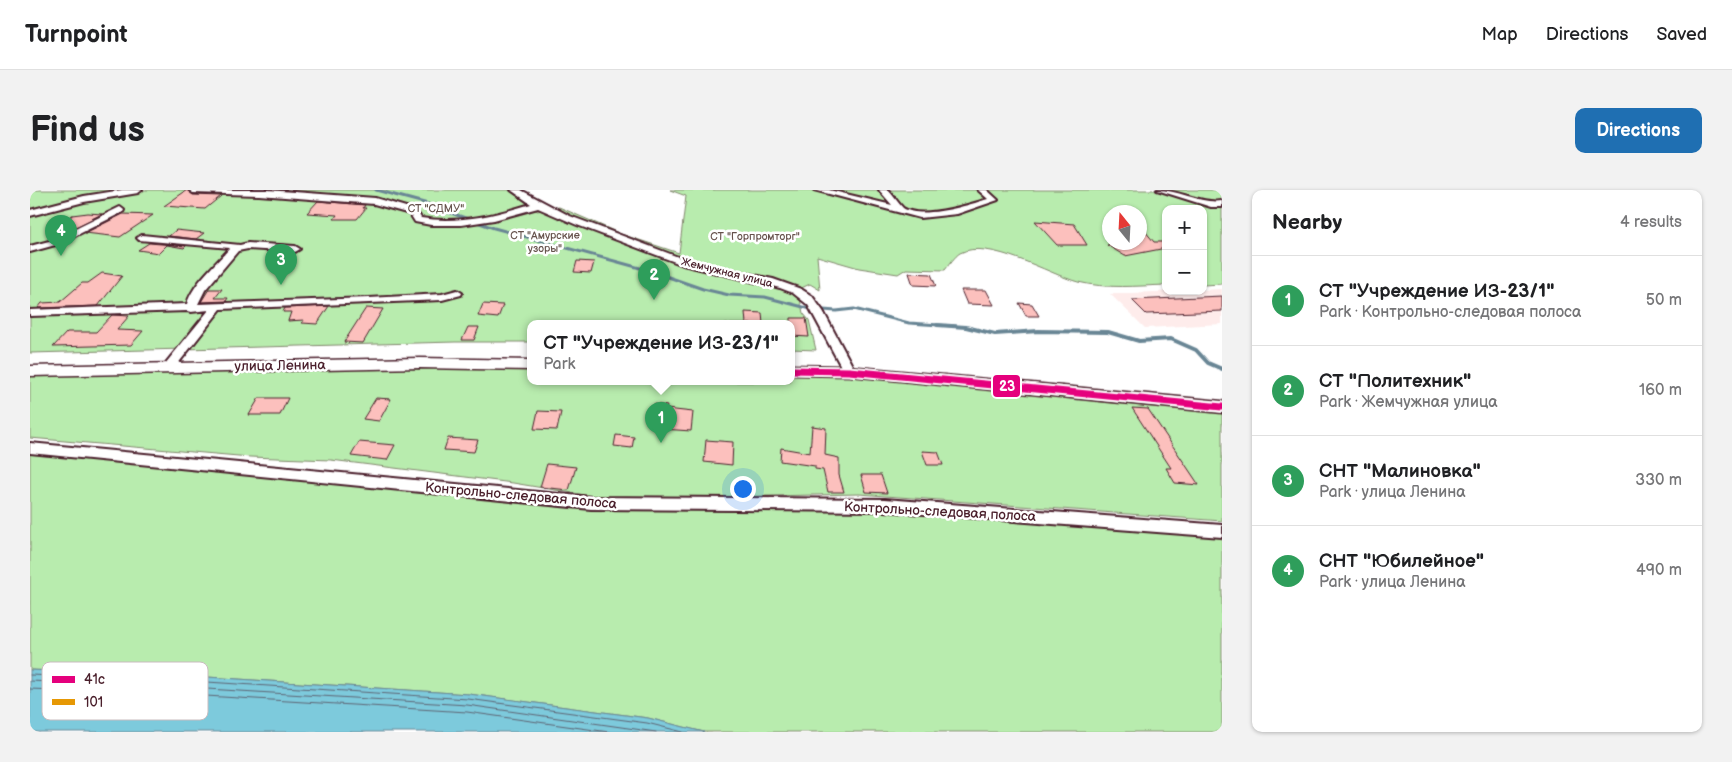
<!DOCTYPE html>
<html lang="en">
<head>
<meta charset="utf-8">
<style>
  :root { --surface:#fff; --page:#f2f2f2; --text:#202124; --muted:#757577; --line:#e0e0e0; --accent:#1f6fb2 }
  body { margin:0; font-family:"Balsamiq Sans",sans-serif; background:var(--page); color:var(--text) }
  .controls { position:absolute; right:15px; top:15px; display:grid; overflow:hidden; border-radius:10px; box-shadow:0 1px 4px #0004 }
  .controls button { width:45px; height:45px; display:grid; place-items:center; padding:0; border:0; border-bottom:1px solid var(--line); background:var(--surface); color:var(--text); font:25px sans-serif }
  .compass { position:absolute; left:1072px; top:15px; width:45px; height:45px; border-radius:50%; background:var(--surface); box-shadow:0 1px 4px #0004; rotate:342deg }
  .you { position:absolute; left:712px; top:298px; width:18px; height:18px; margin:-12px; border:4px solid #fff; border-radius:50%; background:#1a73e8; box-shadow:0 0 0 8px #1a73e833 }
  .badge { display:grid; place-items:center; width:32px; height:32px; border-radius:50%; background:var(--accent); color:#fff; font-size:16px; font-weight:700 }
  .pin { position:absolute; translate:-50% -41px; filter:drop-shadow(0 1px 2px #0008) }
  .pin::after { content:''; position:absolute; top:26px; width:18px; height:15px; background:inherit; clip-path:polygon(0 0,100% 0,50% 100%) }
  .popup { position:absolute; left:497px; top:130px; width:268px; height:65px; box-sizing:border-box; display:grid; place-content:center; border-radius:10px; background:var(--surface); filter:drop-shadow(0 1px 4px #0005); font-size:16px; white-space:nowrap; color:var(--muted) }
  .popup b { font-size:19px; color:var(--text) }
  .popup::after { content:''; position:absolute; left:50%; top:100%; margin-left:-10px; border:10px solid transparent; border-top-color:var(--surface) }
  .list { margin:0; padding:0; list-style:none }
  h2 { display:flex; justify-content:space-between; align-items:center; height:65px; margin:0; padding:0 20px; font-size:21px }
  h2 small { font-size:16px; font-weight:400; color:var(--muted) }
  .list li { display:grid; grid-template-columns:32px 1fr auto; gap:15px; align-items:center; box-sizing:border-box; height:90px; padding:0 20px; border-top:1px solid var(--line) }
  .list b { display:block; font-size:19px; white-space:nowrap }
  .list p { margin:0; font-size:16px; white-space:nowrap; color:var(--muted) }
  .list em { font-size:16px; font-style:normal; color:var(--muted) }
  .map { position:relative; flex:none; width:1192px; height:542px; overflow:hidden; border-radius:10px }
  header { display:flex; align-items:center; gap:30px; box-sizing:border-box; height:70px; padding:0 25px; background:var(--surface); border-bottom:1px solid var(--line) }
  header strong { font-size:24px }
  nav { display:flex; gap:28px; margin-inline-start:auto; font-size:18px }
  .intro { display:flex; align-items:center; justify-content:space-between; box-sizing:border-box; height:120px; padding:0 30px }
  h1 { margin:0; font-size:35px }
  .button { padding:12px 22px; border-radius:10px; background:var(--accent); color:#fff; font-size:18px; font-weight:700 }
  main { display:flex; gap:30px; padding:0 30px }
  aside { flex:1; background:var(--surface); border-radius:10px; box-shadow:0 1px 4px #0004 }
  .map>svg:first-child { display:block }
</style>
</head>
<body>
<header>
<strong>Turnpoint</strong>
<nav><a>Map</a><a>Directions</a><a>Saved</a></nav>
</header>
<div class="intro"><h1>Find us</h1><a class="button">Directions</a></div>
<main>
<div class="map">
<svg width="1192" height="542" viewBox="0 0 1192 542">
  <rect width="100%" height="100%" fill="#fff"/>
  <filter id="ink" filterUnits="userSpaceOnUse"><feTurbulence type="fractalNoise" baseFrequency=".02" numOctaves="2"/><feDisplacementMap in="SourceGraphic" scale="10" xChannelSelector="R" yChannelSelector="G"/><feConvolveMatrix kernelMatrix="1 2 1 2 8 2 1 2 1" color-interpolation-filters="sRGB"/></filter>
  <g filter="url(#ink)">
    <path fill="#feeceb" d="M1192 99V134L1115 138 1080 104Z"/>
    <path fill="#b8ecae" stroke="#81866c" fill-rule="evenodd" d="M0 0H480L501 14 507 21 529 17 591 44 649 63 656 6 640 0H1192V94L1173 95V19H1136V95C1107 96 1076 99 1048 92 1019 84 958 48 930 63 925 66 919 75 915 80L876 79 868 84 829 78 787 66 790 100 780 94 763 102 770 109 773 123 779 130 786 160 761 159V134H501V152H425L0 163ZM1080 22H1110V52H1080Z
      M376 176 501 178V192H761V184C905 188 1049 207 1192 222V331L829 304 693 307H567L483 293 301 270 220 267 0 248V185H64Z
      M0 257 223 274 416 296 559 316 894 319 1192 343V542H674L618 528 438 504 177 487 0 480Z"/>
    <path fill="#7dcadc" stroke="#698695" d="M0 480 177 487 439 504 618 528 674 542H0Z"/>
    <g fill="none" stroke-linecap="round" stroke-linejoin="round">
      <path stroke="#5e6372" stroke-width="1" d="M0 485 177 492 438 509 617 533 653 542
        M0 491 177 499 437 515 626 542
        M0 499 176 506 437 522 579 542"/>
      <path stroke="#698695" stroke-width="3" d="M346 0 398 14 400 20 421 23 464 38 621 81 673 99 699 105 735 107 781 119 806 121 824 119 879 133 925 136"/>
      <path stroke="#698695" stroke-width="4" d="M907 135 936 137 965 144 1008 141 1078 142 1109 151 1141 149 1166 160 1178 173 1192 179"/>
    </g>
    <path fill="#fcc0bd" stroke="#4a1f2b" d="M157 0 163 5 191 6 175 19 134 16Z
      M288 11 335 15 333 18H336L327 29H304L307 25 277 23Z
      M58 23 72 24 37 41H31L42 25Z
      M93 24 123 25 90 47 55 43Z
      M1005 31 1044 34 1057 55H1027Z
      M1110 35 1124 52H1136V58L1095 66 1077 55 1092 52H1110Z
      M146 40 174 43 166 49 139 46Z
      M119 53 156 56 154 58 137 55 129 63 108 60Z
      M547 71 564 72 561 83 544 82Z
      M72 83 92 86 68 116 8 118 12 113 30 112 52 93H58Z
      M879 83 901 84 906 96 883 95Z
      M179 99H192L185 108H198L196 111 171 112Z
      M931 100H956L964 115 937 114Z
      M1192 106V121L1116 124 1102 110Z
      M989 113 1002 114 1009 126H996Z
      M453 114 473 115 468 128 448 126Z
      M299 116 287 134 272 133 274 130 258 131 261 122H253L255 118Z
      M336 118 353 119 333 153 314 152Z
      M715 122 732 123 733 134H716Z
      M82 125 99 126 87 140 113 141 101 155 23 157 37 142H66Z
      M761 128H776L779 147 761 146Z
      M438 137H449L444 150H432Z
      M229 208H258L250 225H219Z
      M346 208 361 209 349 231 333 229Z
      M624 214 637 216 636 219 663 222 661 241 633 239 635 230 622 229Z
      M1102 218 1118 219 1169 295 1145 293 1136 278H1141Z
      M508 221 531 222 527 240 504 239Z
      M782 236 796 238 795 265 809 268V285L814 302H798L793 280 785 279V276L750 271 751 258 780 263Z
      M586 245 604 247 602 258 584 256Z
      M418 248 448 250 444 262 414 260Z
      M676 250 703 252 702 275 674 272Z
      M329 252 365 255 357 270 321 266Z
      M892 261 908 262 913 275H897Z
      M517 274 546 277 539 300 510 297Z
      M831 285H851L857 303 836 302Z"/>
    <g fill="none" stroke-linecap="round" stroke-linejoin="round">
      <defs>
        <path id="minor" d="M92 0H112L108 3 54 12 0 26V20L54 6Z
          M159 0H237L345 8 386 20 391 28C428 34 466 25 501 14L481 0H491L540 26 651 68 680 76 743 89 771 99 782 106 793 121 825 181 823 184H815L778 115 763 103 750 98 653 75 547 35 508 18 464 30 431 35H401L385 32 380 24 344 14 229 5 163 3Z
          M784 0H799L862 15 849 0H858C863 5 868 13 873 18 891 30 939 15 958 9L948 0H957L968 10 927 24 890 28Z
          M1127 0C1149 0 1171 14 1192 11V17H1181Z
          M90 17 94 20 93 22 29 54 0 62V56L23 50Z
          M112 45 210 55 218 53 265 56 270 59 265 62 218 59 208 61 175 100 168 114 339 108 412 104 427 100 432 103 431 105 412 110 191 119 143 180 139 181 133 177 135 174 179 120 161 122 157 121 0 126V120L157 114C163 93 186 74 200 58L109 50 107 48Z
          M0 253 561 307 855 309 1192 335V347L855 321 561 319 0 263Z"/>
        <path id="tertiary" d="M390 168 501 170V180L390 178 0 186V176Z
          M761 175 819 176 1192 211V223L819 186 761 185Z"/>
      </defs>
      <use href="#minor" stroke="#4a1f2b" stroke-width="4"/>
      <use href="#tertiary" stroke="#4a1f2b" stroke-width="3"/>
      <use href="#minor" fill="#fff" fill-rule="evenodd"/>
      <use href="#tertiary" fill="#fff" fill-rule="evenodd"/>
      <defs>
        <path id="bus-1" d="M761 180 819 181 1192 217"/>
      </defs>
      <use href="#bus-1" stroke="#fff" stroke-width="11"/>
      <use href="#bus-1" stroke="#e5007d" stroke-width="7"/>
    </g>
  </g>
  <g text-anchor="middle" stroke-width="5" stroke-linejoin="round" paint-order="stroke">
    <g font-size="11" fill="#66524c" stroke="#fff">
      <text x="406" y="22">СТ "СДМУ"</text>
      <text x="515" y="49">СТ "Амурские<tspan x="515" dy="13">узоры"</tspan></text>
      <text x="725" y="50">СТ "Горпромторг"</text>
    </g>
    <g font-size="11" fill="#4a1f2b" stroke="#fff">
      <text transform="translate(697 82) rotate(14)" y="4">Жемчужная улица</text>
    </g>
    <g font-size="14" fill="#4a1f2b" stroke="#fff">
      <text transform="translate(250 175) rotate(-1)" y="5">улица Ленина</text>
      <text transform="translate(491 305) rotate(5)" y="5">Контрольно-следовая полоса</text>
      <text transform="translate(910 321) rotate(3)" y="5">Контрольно-следовая полоса</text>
    </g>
  </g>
  <rect x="12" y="472" width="166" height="58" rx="8" fill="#fff" stroke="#c9bcbf" stroke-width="1"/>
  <rect x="22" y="486" width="23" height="7" fill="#e5007d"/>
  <rect x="22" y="509" width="23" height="6" fill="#e69804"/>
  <g font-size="14" fill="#4a1f2b">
    <text x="54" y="494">41с</text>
    <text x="54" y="517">101</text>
  </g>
  <rect stroke="#fff" stroke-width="2" x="962" y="184" width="29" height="24" rx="5" fill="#e5007d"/>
  <g font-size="14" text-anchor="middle" font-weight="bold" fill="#fff">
    <text x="977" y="201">23</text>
  </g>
</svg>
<div class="controls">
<button>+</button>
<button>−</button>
</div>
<svg class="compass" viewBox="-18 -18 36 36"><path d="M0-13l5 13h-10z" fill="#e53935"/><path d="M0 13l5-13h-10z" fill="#757577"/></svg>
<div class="you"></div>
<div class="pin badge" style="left:631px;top:253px;background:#2e9e5b">1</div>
<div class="popup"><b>СТ &quot;Учреждение ИЗ-23/1&quot;</b>Park</div>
<div class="pin badge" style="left:624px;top:110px;background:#2e9e5b">2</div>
<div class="pin badge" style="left:251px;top:95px;background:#2e9e5b">3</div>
<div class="pin badge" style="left:31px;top:66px;background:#2e9e5b">4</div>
</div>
<aside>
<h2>Nearby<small>4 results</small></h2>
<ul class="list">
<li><span class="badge" style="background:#2e9e5b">1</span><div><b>СТ &quot;Учреждение ИЗ-23/1&quot;</b><p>Park · Контрольно-следовая полоса</p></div><em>50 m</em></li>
<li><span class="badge" style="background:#2e9e5b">2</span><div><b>СТ &quot;Политехник&quot;</b><p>Park · Жемчужная улица</p></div><em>160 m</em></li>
<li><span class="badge" style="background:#2e9e5b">3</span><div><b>СНТ &quot;Малиновка&quot;</b><p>Park · улица Ленина</p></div><em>330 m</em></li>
<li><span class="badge" style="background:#2e9e5b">4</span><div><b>СНТ &quot;Юбилейное&quot;</b><p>Park · улица Ленина</p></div><em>490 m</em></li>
</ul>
</aside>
</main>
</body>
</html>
